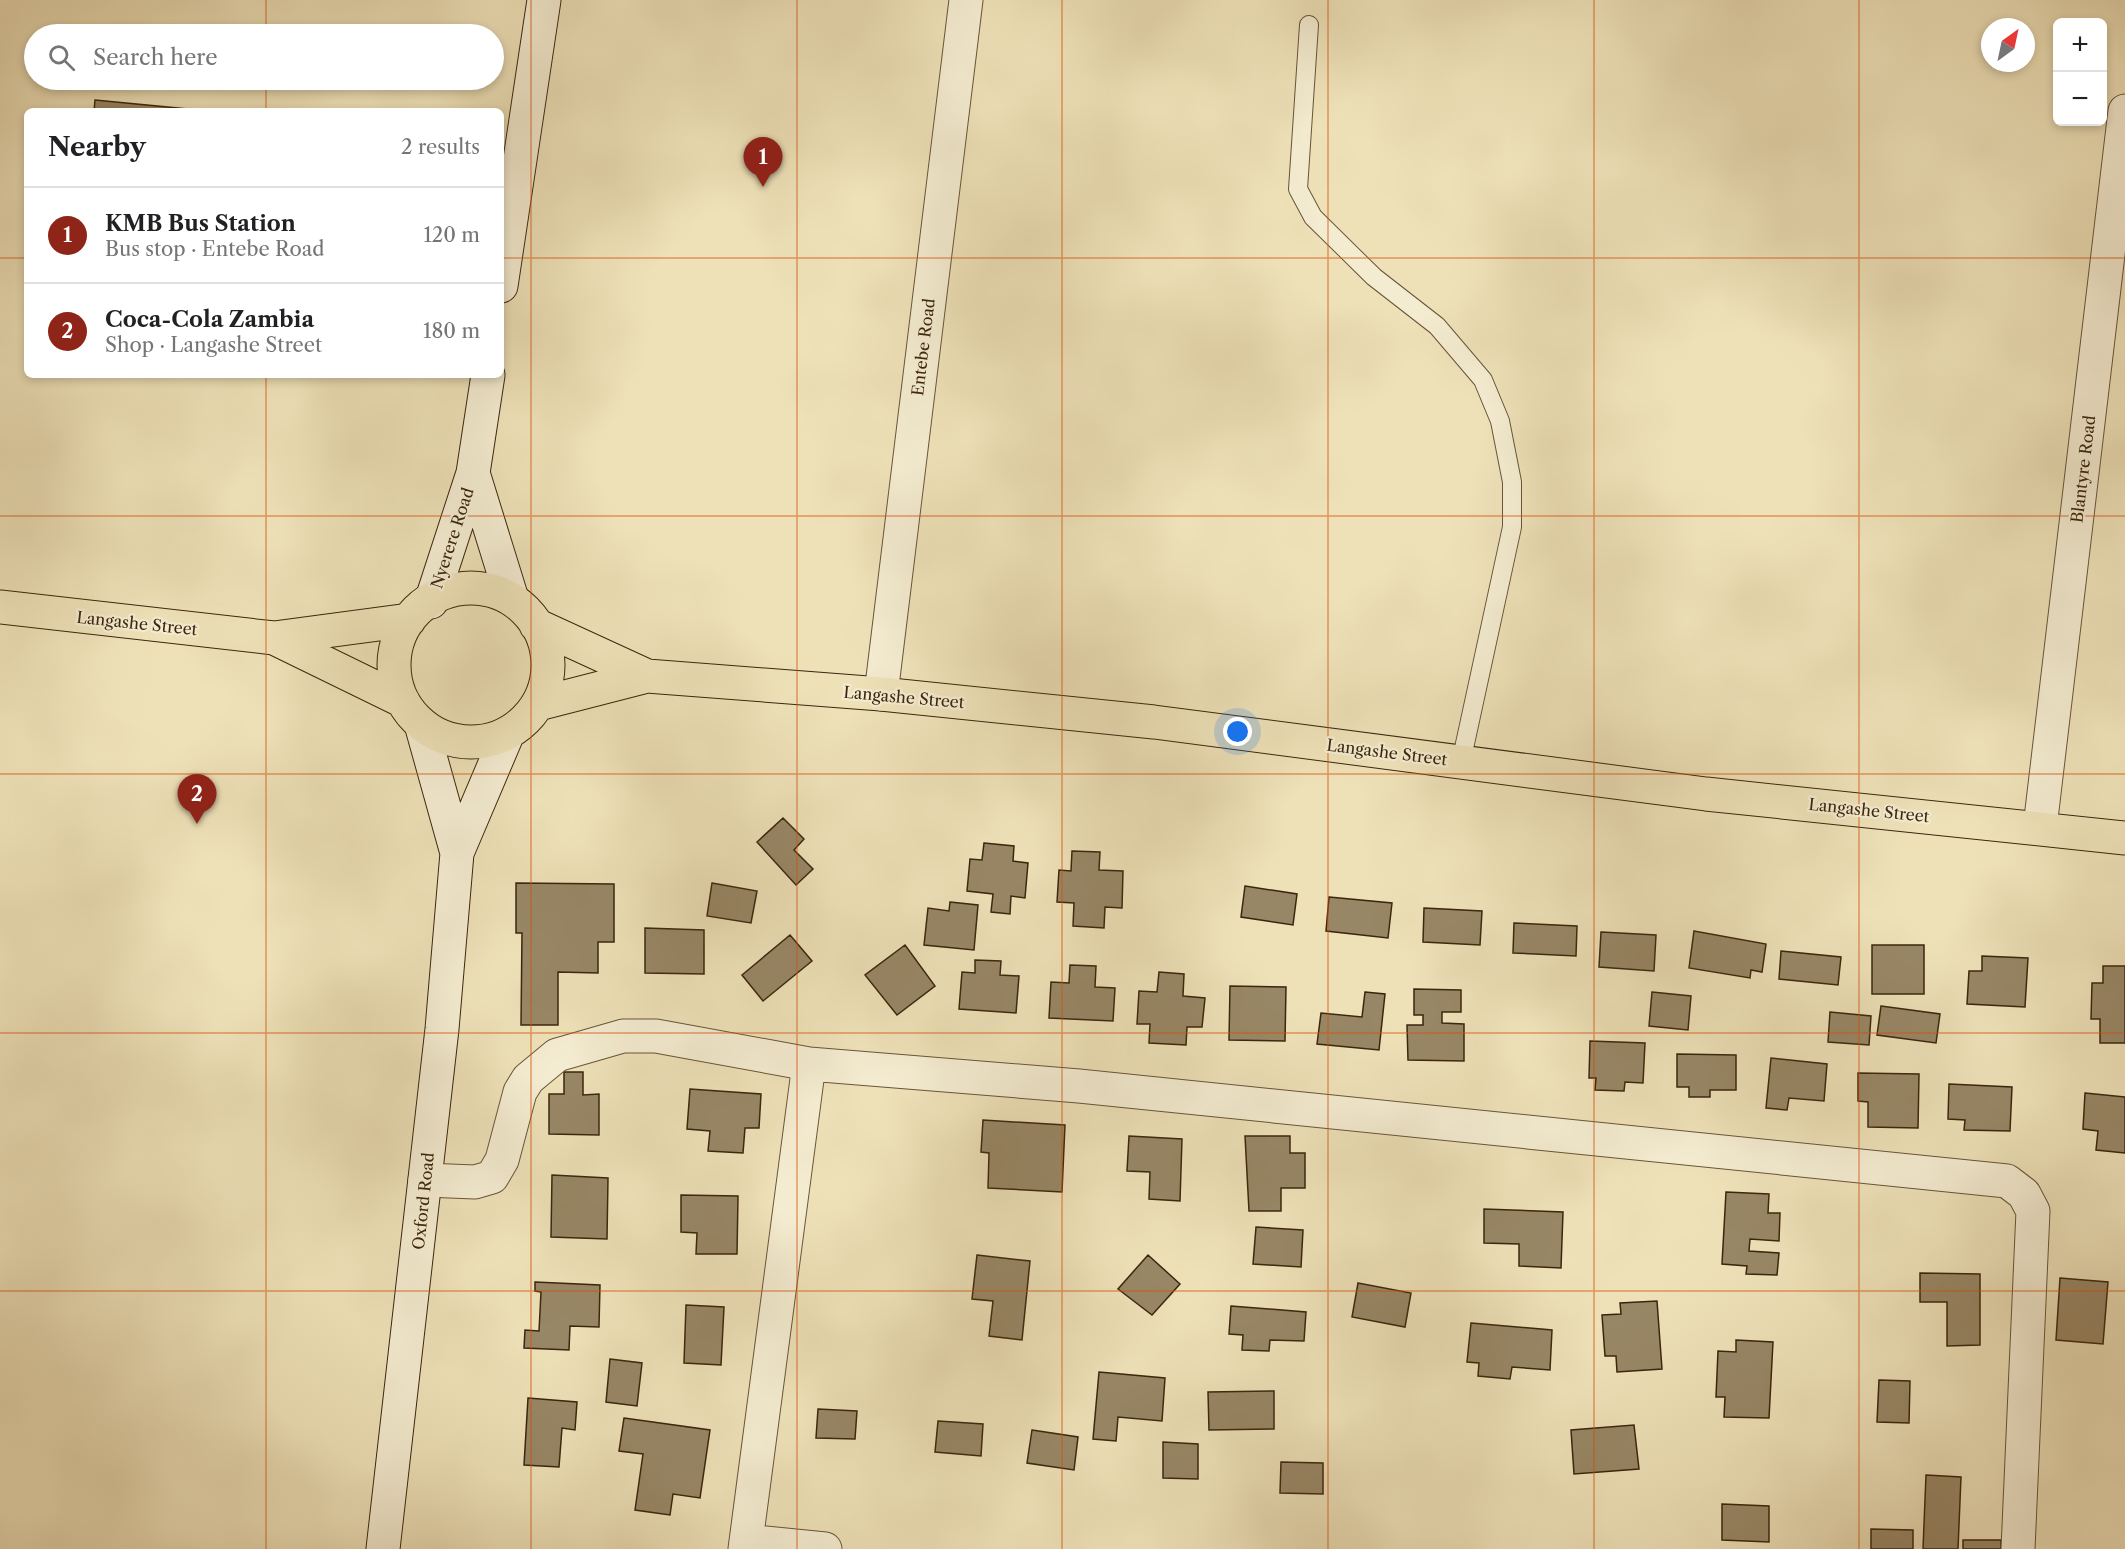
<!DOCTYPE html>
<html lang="en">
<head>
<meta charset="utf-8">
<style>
  :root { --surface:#fff; --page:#f2f2f2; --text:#202124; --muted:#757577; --line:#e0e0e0; --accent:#8f2418 }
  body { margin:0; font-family:"Libre Caslon Text",serif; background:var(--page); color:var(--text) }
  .controls { position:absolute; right:18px; top:18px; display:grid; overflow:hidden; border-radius:9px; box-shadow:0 3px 9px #0003 }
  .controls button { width:54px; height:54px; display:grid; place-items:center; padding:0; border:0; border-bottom:2px solid var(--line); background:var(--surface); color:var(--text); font:30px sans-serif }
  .compass { position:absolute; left:1981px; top:18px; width:54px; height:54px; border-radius:50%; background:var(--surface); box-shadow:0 3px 9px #0003; rotate:33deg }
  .you { position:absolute; left:1238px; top:732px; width:21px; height:21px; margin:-15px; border:4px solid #fff; border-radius:50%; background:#1a73e8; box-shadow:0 0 0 9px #1a73e833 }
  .badge { display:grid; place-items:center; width:39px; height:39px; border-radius:50%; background:var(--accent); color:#fff; font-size:20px; font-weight:700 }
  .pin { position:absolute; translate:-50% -50px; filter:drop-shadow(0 2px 3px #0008) }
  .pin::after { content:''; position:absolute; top:32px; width:21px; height:18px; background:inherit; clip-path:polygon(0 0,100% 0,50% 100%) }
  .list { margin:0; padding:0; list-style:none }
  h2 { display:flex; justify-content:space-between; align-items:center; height:78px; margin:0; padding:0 24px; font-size:26px }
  h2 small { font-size:20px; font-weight:400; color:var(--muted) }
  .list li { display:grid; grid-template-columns:39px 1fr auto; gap:18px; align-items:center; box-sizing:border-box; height:96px; padding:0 24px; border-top:2px solid var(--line) }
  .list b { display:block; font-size:22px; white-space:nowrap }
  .list p { margin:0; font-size:20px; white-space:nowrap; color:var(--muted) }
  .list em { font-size:20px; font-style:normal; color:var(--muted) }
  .icon { flex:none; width:33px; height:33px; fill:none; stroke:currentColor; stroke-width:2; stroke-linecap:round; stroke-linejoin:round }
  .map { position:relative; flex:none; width:2125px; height:1549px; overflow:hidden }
  .search { position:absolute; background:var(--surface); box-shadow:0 3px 9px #0003; left:24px; top:24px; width:480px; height:66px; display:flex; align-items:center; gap:15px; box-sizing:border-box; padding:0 21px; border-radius:33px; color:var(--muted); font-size:22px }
  .panel { position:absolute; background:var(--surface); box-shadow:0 3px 9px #0003; left:24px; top:108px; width:480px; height:270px; border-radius:9px }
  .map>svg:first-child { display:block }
</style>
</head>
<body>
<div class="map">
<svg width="2125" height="1549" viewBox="0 0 2125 1549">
  <rect width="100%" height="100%" fill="#eee1b8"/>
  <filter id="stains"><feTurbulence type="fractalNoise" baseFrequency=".00333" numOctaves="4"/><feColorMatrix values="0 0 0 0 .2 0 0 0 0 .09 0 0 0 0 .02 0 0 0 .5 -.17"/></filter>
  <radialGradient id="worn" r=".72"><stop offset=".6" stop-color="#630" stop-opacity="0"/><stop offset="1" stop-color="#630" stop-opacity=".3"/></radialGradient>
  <path fill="#988766" stroke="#3b260d" stroke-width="1.5" d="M95 100 198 110V111H94Z
    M783 818 804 839 794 850 813 869 796 885 757 842Z
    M984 843 1014 846 1013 861 1028 863 1025 898 1011 896 1010 914 991 912 993 894 967 891 970 859 982 860Z
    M1072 851 1100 852 1099 870 1123 871 1122 908 1105 907 1104 928 1073 926 1074 903 1057 902 1059 870 1071 871Z
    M516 883 614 884V942H598V973L558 972V1025H521L522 933H516Z
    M712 883 757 891 751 923 707 916Z
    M1245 886 1297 894 1293 925 1241 917Z
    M1329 897 1392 903 1388 938 1326 931Z
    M950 902 978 905 974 950 924 945 928 908 949 911Z
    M1424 908 1482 911 1480 945 1423 942Z
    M1514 923 1577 926 1576 956 1513 953Z
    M645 928 704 930V974L645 973Z
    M1694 931 1766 944 1762 972 1751 970 1750 978 1689 968Z
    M1601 932 1656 935 1654 971 1599 967Z
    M790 935 812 961 763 1001 742 975Z
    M905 945 935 986 897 1015 865 975Z
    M1872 945H1924V994H1872Z
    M1781 951 1841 957 1838 985 1779 979Z
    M1982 956 2028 958 2025 1007 1967 1004 1969 971H1982Z
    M975 960 1001 961 1000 975 1019 976 1016 1013 959 1009 962 972 975 973Z
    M1070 965 1096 966 1095 987 1115 988 1113 1021 1049 1018 1051 982 1069 983Z
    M2103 966H2125V1043H2100V1019H2091L2092 983H2103Z
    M1159 972 1184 974 1183 996 1205 998 1202 1027H1187L1186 1045 1149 1043 1150 1024H1137L1139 991 1157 992Z
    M1230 986 1286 987 1285 1041 1229 1040Z
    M1414 989 1461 990V1012H1442V1023L1464 1024V1061L1408 1060 1407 1025H1423V1015H1414Z
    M1365 992 1385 994 1379 1050 1317 1044 1321 1013 1362 1017Z
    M1652 992 1691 996 1688 1030 1649 1026Z
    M1881 1006 1940 1014 1936 1043 1877 1035Z
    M1830 1012 1871 1016 1869 1045 1828 1042Z
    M1590 1041 1645 1043 1643 1083 1625 1082 1624 1091 1595 1090 1596 1078H1589Z
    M1677 1054 1736 1055V1090H1710V1097H1689V1087H1677Z
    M1771 1058 1827 1064 1824 1101 1789 1098 1787 1110 1766 1108Z
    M564 1072H583V1095L599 1094V1135L549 1134V1094H564Z
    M1858 1073 1919 1074 1918 1128 1868 1127V1102L1858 1101Z
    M1949 1084 2012 1087 2010 1131 1964 1130 1965 1120 1948 1119Z
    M690 1089 761 1094 759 1128H745L743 1153 708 1151 710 1131 687 1129Z
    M2085 1093 2125 1097V1153L2096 1150 2098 1131 2083 1129Z
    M983 1120 1065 1125 1062 1192 988 1188 989 1153 981 1152Z
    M1129 1136 1182 1139 1180 1201 1149 1199 1150 1172 1127 1171Z
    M1245 1136H1290V1153H1305V1188H1281V1211H1249Z
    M552 1175 608 1178 607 1239 551 1237Z
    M1726 1192 1769 1194 1768 1213H1780L1779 1241 1750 1239 1749 1251 1779 1253 1777 1275 1746 1274 1747 1266 1722 1264Z
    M681 1195 738 1196 737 1254H696L697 1233 681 1232Z
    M1484 1209 1563 1212 1561 1268 1519 1266V1244L1484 1243Z
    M1256 1227 1303 1230 1301 1267 1253 1264Z
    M977 1255 1030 1261 1022 1340 989 1336 993 1301 972 1299Z
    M1148 1255 1180 1284 1152 1315 1118 1289Z
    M1920 1273 1980 1274V1345L1947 1346V1302H1920Z
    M2060 1278 2108 1282 2103 1344 2056 1340Z
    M535 1282 600 1285 599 1327 570 1326 569 1350 524 1348 525 1330 539 1331 541 1292 535 1291Z
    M1358 1283 1411 1293 1405 1327 1352 1317Z
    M1657 1301 1662 1369 1617 1372 1616 1356H1605L1602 1315 1621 1314 1620 1303Z
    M686 1305 724 1307 721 1365 684 1363Z
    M1231 1306 1306 1312 1304 1341 1270 1340 1269 1351 1242 1350 1243 1335 1229 1334Z
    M1471 1323 1552 1330 1550 1370 1512 1367 1510 1379 1478 1376 1479 1363 1467 1362Z
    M1736 1340 1773 1342 1769 1418 1724 1417 1725 1397H1716L1718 1351 1736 1352Z
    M610 1359 642 1363 637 1406 606 1402Z
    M1099 1372 1165 1378 1162 1421 1118 1417 1116 1441 1093 1439Z
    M1879 1380 1910 1381 1909 1423 1877 1422Z
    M1274 1391V1429L1209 1430 1208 1392Z
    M528 1398 577 1402 575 1430 562 1428 559 1467 524 1465Z
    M818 1409 857 1411 855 1439 816 1438Z
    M624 1418 710 1430 700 1498 673 1494 670 1515 635 1510 643 1454 619 1451Z
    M938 1421 983 1424 981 1456 935 1452Z
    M1634 1425 1639 1469 1574 1474 1571 1430Z
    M1032 1430 1078 1437 1074 1470 1027 1463Z
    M1163 1442 1198 1444V1479L1163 1478Z
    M1281 1462 1323 1463V1494L1280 1493Z
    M1926 1475 1961 1477 1958 1549H1923Z
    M1722 1504 1769 1506V1542L1722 1540Z
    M1871 1529 1913 1530V1549H1871Z
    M1963 1540H2001V1549H1963Z"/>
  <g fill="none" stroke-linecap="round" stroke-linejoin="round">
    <defs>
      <path id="lane" d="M1309 25 1298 189 1313 217 1374 277 1437 326 1483 380 1500 421 1512 482V527L1461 762"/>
      <path id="street" d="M881 694 966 0
        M2040 827 2125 111
        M425 1180 475 1182 492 1177 502 1160 520 1092 528 1079 557 1055 623 1036H656L809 1064 1079 1086 2007 1181 2024 1194 2033 1211 2018 1549
        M746 1541 825 1549
        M745 1549 809 1064"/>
      <path id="secondary" d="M501 286 544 0
        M473 473 512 599
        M431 602 473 473 488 375
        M421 724 457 853
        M383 1549 442 1029 457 853 508 733"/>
      <path id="primary" d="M394 665a77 77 0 1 1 154 0a77 77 0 1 1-154 0Z
        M0 607 274 638 409 620
        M536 625 647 676
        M274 638 403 701
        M538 704 647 676 881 694 1154 722 1706 794 2125 838"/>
    </defs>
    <use href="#lane" stroke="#685538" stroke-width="20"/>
    <use href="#street" stroke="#685538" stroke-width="35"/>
    <use href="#secondary" stroke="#3b260d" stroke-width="35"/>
    <use href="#primary" stroke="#3b260d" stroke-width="35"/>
    <use href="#lane" stroke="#f4ecd1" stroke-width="18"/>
    <use href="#street" stroke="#f4ecd1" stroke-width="33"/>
    <use href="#secondary" stroke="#f4ecd1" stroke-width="33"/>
    <use href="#primary" stroke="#eee1b8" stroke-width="33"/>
  </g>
  <path fill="none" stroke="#d7540c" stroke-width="1.5" stroke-opacity="0.55" d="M266 0V34M531 0V1549M797 0V1549M1062 0V1549M1328 0V1549M1594 0V1549M1859 0V1549M266 80V111M0 258H27M501 258H2125M266 375V1549M0 516H2125M0 774H2125M0 1033H2125M0 1291H2125"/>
  <g text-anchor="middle" stroke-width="4.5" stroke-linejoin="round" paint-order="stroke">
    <g font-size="16" fill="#3b260d" stroke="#f4ecd1">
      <text transform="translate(923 347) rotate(-83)" y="6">Entebe Road</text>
      <text transform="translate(2083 469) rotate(-83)" y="6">Blantyre Road</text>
      <text transform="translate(452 538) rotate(-72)" y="6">Nyerere Road</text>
      <text transform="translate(137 623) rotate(6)" y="6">Langashe Street</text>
      <text transform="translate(904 697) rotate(5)" y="6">Langashe Street</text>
      <text transform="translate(1387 752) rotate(7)" y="6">Langashe Street</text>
      <text transform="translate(1869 810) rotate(6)" y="6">Langashe Street</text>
      <text transform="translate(423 1201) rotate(-84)" y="6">Oxford Road</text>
    </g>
  </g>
  <rect width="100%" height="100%" filter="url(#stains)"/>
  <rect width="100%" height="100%" fill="url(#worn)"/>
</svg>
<div class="controls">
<button>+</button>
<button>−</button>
</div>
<svg class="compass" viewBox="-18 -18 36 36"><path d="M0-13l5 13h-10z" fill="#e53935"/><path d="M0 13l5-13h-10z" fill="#757577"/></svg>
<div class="you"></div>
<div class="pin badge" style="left:763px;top:187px">1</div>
<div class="pin badge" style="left:197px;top:824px">2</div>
<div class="search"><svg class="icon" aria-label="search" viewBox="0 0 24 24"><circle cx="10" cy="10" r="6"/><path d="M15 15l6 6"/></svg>Search here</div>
<section class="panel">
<h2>Nearby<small>2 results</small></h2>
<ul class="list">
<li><span class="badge">1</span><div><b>KMB Bus Station</b><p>Bus stop · Entebe Road</p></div><em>120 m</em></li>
<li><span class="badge">2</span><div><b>Coca-Cola Zambia</b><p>Shop · Langashe Street</p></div><em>180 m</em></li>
</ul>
</section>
</div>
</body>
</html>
